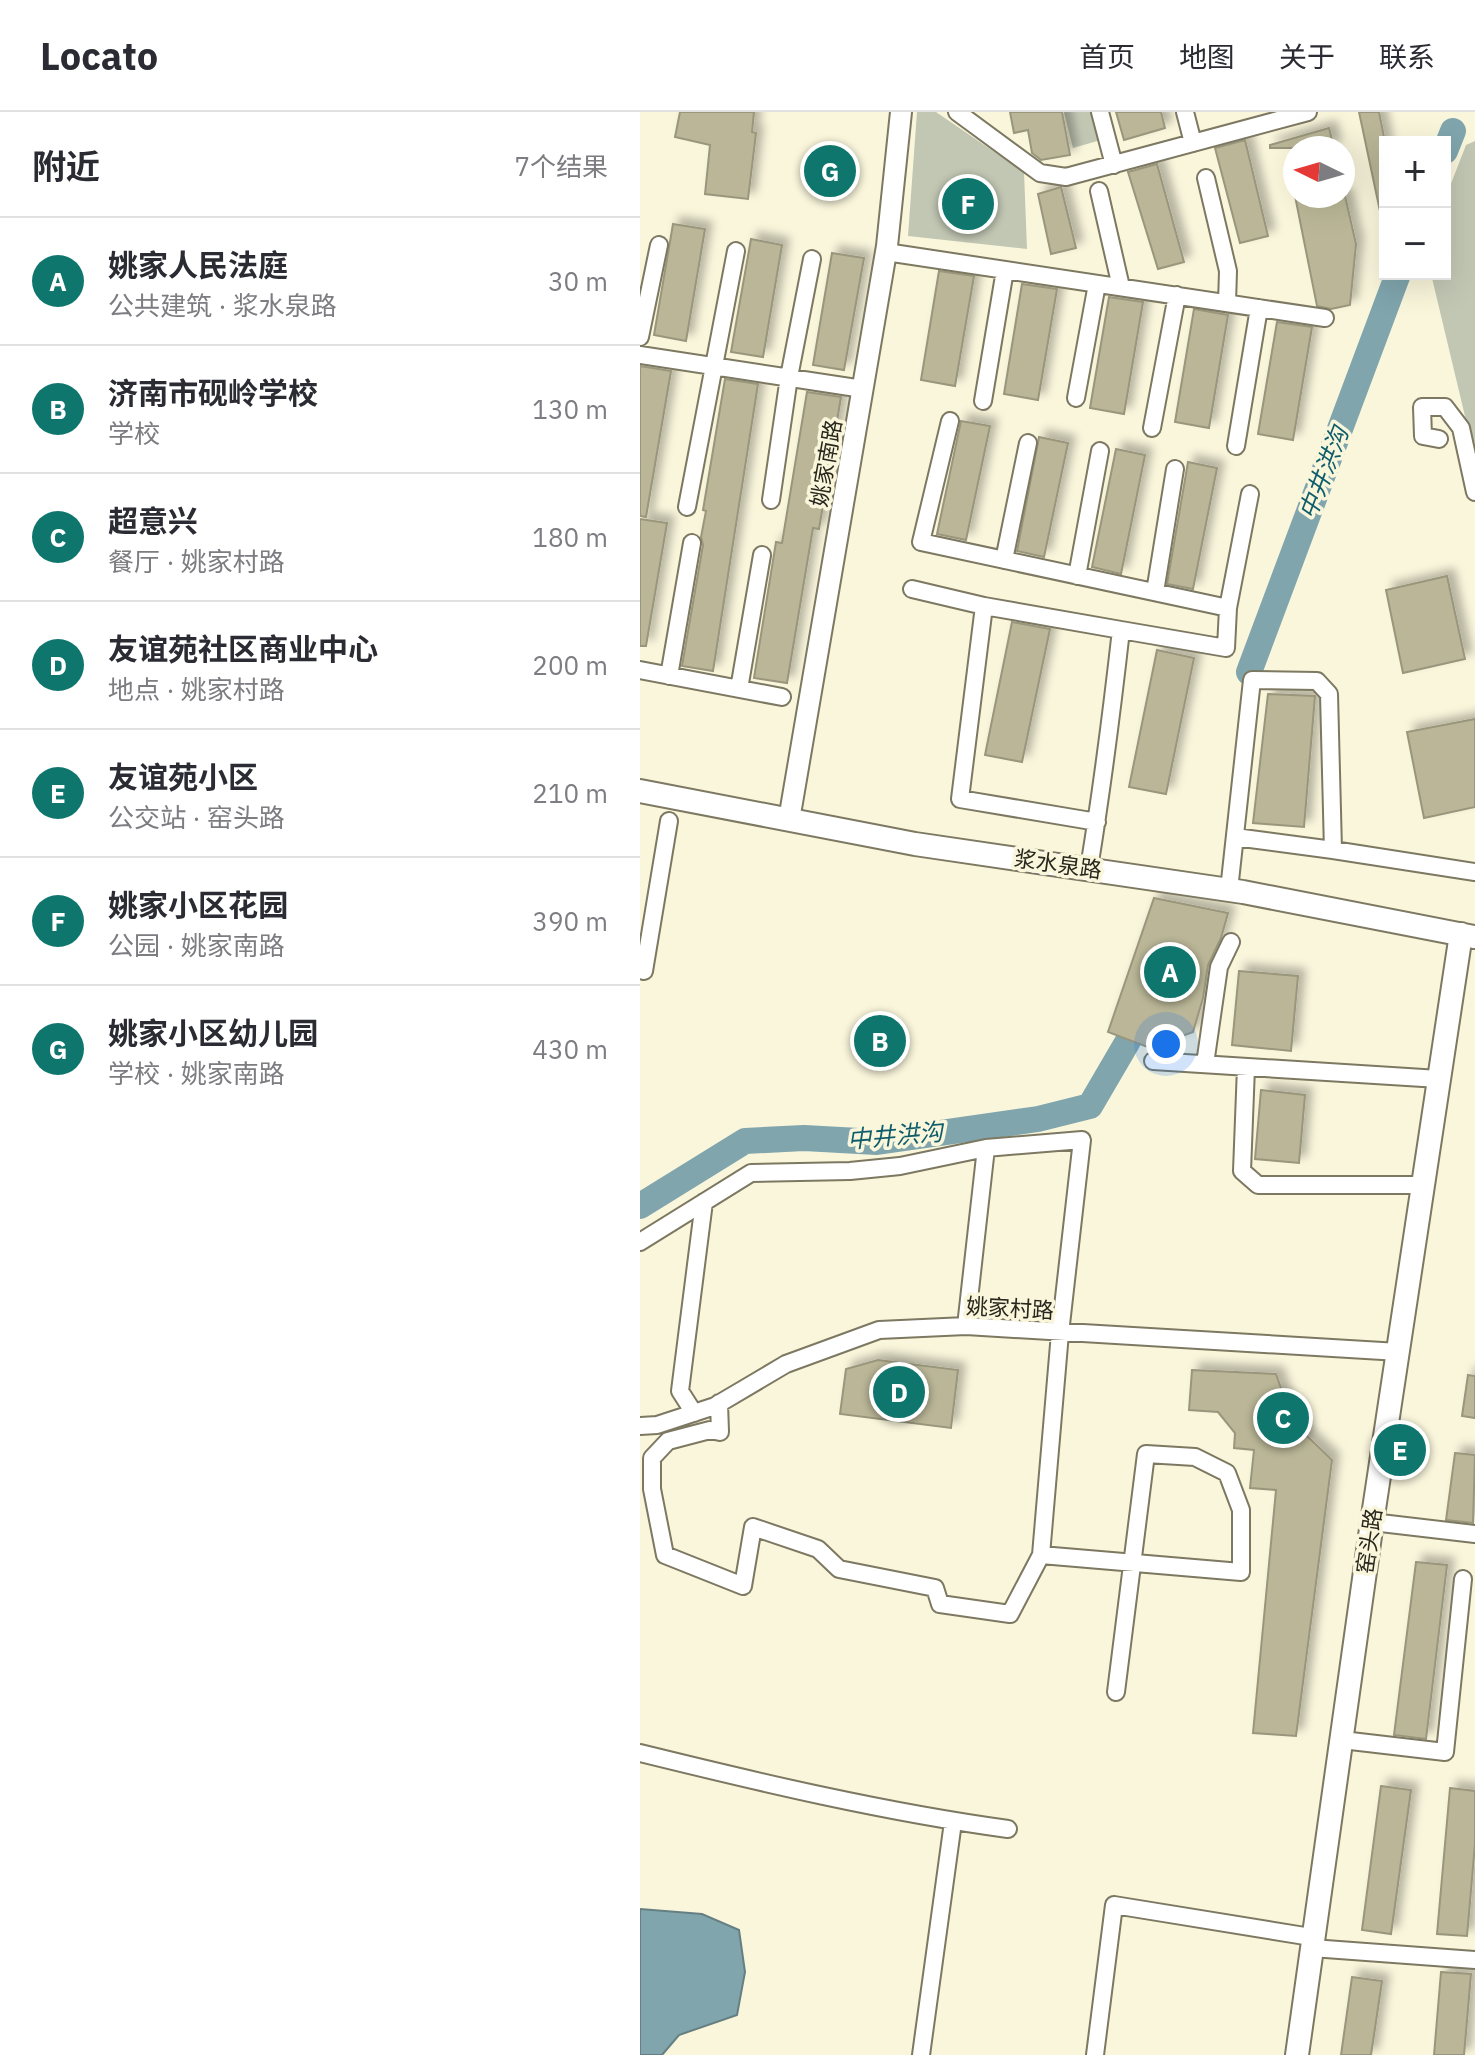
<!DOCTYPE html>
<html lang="zh">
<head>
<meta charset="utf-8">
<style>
  :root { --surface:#fff; --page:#f2f2f3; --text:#2b2b33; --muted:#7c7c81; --line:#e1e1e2; --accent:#0f766e }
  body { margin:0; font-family:"IBM Plex Sans","Noto Sans SC",sans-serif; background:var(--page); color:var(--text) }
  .controls { position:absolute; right:24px; top:24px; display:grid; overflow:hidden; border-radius:0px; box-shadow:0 8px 32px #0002 }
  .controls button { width:72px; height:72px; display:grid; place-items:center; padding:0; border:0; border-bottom:2px solid var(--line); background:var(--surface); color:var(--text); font:40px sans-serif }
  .compass { position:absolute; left:643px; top:24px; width:72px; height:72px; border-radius:50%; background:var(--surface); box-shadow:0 8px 32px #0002; rotate:275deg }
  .you { position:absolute; left:526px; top:932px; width:28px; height:28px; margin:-20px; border:6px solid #fff; border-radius:50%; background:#1a73e8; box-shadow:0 0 0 12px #1a73e833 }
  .badge { display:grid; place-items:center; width:52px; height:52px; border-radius:50%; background:var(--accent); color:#fff; font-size:26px; font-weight:700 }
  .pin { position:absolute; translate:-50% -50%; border:4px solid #fff; box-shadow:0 2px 8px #0006 }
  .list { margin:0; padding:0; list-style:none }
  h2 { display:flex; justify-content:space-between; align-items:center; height:104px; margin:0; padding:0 32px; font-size:34px }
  h2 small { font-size:26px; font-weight:400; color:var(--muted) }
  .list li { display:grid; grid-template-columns:52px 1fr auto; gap:24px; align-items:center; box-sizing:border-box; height:128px; padding:0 32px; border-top:2px solid var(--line) }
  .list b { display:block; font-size:30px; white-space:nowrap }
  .list p { margin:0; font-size:26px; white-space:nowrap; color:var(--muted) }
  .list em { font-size:26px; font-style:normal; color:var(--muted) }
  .map { position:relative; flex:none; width:835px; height:1943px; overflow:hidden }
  header { display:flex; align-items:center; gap:48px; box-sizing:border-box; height:112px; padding:0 40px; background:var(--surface); border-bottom:2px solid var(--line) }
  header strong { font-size:38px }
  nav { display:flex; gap:44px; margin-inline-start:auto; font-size:28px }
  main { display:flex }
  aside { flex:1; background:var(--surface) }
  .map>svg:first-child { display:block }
</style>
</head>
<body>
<header>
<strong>Locato</strong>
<nav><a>首页</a><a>地图</a><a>关于</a><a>联系</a></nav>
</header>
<main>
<aside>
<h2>附近<small>7个结果</small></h2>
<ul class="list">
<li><span class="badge">A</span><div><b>姚家人民法庭</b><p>公共建筑 · 浆水泉路</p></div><em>30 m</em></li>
<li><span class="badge">B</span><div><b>济南市砚岭学校</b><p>学校</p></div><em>130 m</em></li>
<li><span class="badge">C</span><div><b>超意兴</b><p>餐厅 · 姚家村路</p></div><em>180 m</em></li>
<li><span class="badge">D</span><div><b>友谊苑社区商业中心</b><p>地点 · 姚家村路</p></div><em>200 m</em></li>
<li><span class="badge">E</span><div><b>友谊苑小区</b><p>公交站 · 窑头路</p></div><em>210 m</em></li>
<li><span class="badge">F</span><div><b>姚家小区花园</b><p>公园 · 姚家南路</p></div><em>390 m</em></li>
<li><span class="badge">G</span><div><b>姚家小区幼儿园</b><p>学校 · 姚家南路</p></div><em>430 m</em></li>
</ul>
</aside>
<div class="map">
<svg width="835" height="1943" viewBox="0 0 835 1943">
  <defs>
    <filter id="shadow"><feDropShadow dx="7" dy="-7" stdDeviation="4" flood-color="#0004"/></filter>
  </defs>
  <rect width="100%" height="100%" fill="#faf6dc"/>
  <path fill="#c1c7b3" d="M277 0H296L384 60 387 137 268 124Z
    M424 0H454L461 28 433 36Z
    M835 29V346L791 162H805V87L826 33Z"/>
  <path fill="#80a5ad" stroke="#667f82" stroke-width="2" d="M0 1797 62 1802 99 1818 105 1860 97 1903 39 1923 22 1943H0Z"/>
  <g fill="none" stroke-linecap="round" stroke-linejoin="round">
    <path stroke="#80a5ad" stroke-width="26" d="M805 39 813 19
      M609 560 758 162
      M0 1094 105 1029 164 1026 237 1030 398 1007 450 994 488 929"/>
  </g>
  <path fill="#bab697" stroke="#99967d" stroke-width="2" filter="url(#shadow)" d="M40 0H114L112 20 116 21 108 87 65 82 70 33 35 25Z
    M370 0H422L430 43 401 48 392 41 388 18 374 21Z
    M476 0H521L525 16 484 28Z
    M719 0H739L745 30V98L740 99Z
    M689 16 694 36H630V33Z
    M605 28 628 124 600 131 575 36Z
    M517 52 544 150 518 157 488 60Z
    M421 75 436 136 411 142 398 82Z
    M655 84H705L716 132 710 193 691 197 677 194Z
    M33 112 65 117 46 229 14 223Z
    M111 127 142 133 123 245 91 240Z
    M192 141 224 146 204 258 173 253Z
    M299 159 334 164 315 274 281 268Z
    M382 172 417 177 398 288 364 282Z
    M469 185 503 190 484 302 450 296Z
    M554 197 588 203 569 316 535 310Z
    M637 210 672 215 653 328 618 322Z
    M0 254 31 259 6 405 0 404Z
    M85 267 118 272 73 559 42 554 63 433 61 425 66 399 63 398Z
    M167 280 201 285 179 417 173 416 147 571 114 566 136 430 142 431Z
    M321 309 350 314 326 428 297 422Z
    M399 325 428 331 404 445 377 439Z
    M476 337 505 343 481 462 452 455Z
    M548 350 577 356 553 477 527 472Z
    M0 407 27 411 6 534H0Z
    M807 464 825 547 763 561 746 478Z
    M372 510 410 517 382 650 345 643Z
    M517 538 554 546 526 682 489 675Z
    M628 582 675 584 664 715 613 711Z
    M835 607V695L784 706 767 620Z
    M514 786 588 801 581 826 568 853 563 886 553 920 510 936 468 920Z
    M599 859 658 864 651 939 592 933Z
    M621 978 665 983 659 1051 615 1047Z
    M238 1248 318 1258 311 1316 200 1302 206 1257Z
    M552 1258 636 1262 646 1290 665 1322 692 1348 656 1624 613 1621 636 1378 610 1376 614 1338 594 1336 595 1321 578 1300 549 1298Z
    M828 1263 835 1264V1306L822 1304Z
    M815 1341 835 1343 833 1411 806 1408Z
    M776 1450 807 1453 786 1627 754 1623Z
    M741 1674 771 1678 751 1822 722 1818Z
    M810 1676 835 1679V1732L827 1824 797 1822Z
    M801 1860 831 1862 824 1943H794Z
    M712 1865 742 1869 731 1943H701Z"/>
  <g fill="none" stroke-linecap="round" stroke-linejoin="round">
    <defs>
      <path id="minor" d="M317 0 400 61 426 65 668 0
        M460 0 474 53
        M545 0 553 31
        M566 66 588 159 587 191
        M459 79 481 175
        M246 140 685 206
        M0 225 19 133
        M0 243 223 277
        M436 286 457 172
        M343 289 365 158
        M310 309 281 430 588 496 586 536 481 518
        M512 316 537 183
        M799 327 783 324 782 295H805L821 316 835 380
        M596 334 619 196
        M131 388 149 265 172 147
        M47 395 96 139
        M364 448 388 331
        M437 464 460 339
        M272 477 344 494
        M515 480 535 357
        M588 496 610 382
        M0 558 142 585
        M29 564 52 431
        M99 577 122 443
        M595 725 693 738
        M449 756C462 677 472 598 481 518L344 494 320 687 457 710
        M589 778 612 568 677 569 689 582 693 738 835 760
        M0 858 4 859 29 709
        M513 949 799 967
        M565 952 579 855 591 830
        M606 955 602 1059 618 1073H784
        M346 1036 442 1028 420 1221 401 1443C468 1449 534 1454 601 1460V1398L587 1361 555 1345 506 1342 476 1580
        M0 1130 111 1061 210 1059 260 1054 346 1036 326 1214
        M79 1291 80 1320 70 1318 28 1329 12 1346V1377L25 1443 103 1474 113 1415 178 1437 199 1457 295 1476 300 1492 370 1502 401 1443
        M54 1301 40 1279 64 1090
        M0 1314 17 1313 75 1294 146 1252 239 1218 326 1214 759 1240
        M732 1410 835 1422
        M702 1628 805 1640 823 1467
        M0 1641C122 1671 244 1700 368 1717
        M672 1836 835 1848
        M281 1943 313 1710
        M455 1943 474 1793 671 1825"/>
      <path id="tertiary" d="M149 708 247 134 261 0"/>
      <path id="secondary" d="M0 679 275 732 603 780 834 825
        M657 1943 731 1417 821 822"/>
    </defs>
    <use href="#minor" stroke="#7c7861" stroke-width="20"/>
    <use href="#tertiary" stroke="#7c7861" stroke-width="24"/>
    <use href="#secondary" stroke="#7c7861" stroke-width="26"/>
    <use href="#minor" stroke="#fff" stroke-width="16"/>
    <use href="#tertiary" stroke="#fff" stroke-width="20"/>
    <use href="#secondary" stroke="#fff" stroke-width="22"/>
  </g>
  <g text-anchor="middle" stroke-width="7" stroke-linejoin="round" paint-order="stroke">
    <g font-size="22" fill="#28271d" stroke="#faf6dc">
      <text transform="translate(186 351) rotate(-80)" y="8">姚家南路</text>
      <text transform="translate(418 752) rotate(8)" y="8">浆水泉路</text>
      <text transform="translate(370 1196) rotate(3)" y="8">姚家村路</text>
      <text transform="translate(729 1429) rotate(-82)" y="8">窑头路</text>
    </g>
    <g font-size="24" font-style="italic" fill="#0f5d6a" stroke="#faf6dc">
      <text transform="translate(684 361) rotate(-69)" y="8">中井洪沟</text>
      <text transform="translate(255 1024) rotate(-5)" y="8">中井洪沟</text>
    </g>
  </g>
</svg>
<div class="controls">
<button>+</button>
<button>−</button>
</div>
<svg class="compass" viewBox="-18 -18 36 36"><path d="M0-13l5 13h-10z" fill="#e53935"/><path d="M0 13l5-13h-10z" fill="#7c7c81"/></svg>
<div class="you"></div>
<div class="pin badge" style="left:530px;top:860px">A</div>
<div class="pin badge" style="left:240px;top:929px">B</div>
<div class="pin badge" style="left:643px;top:1306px">C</div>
<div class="pin badge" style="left:259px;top:1280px">D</div>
<div class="pin badge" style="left:760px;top:1338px">E</div>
<div class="pin badge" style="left:328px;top:92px">F</div>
<div class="pin badge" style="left:190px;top:59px">G</div>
</div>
</main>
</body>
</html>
